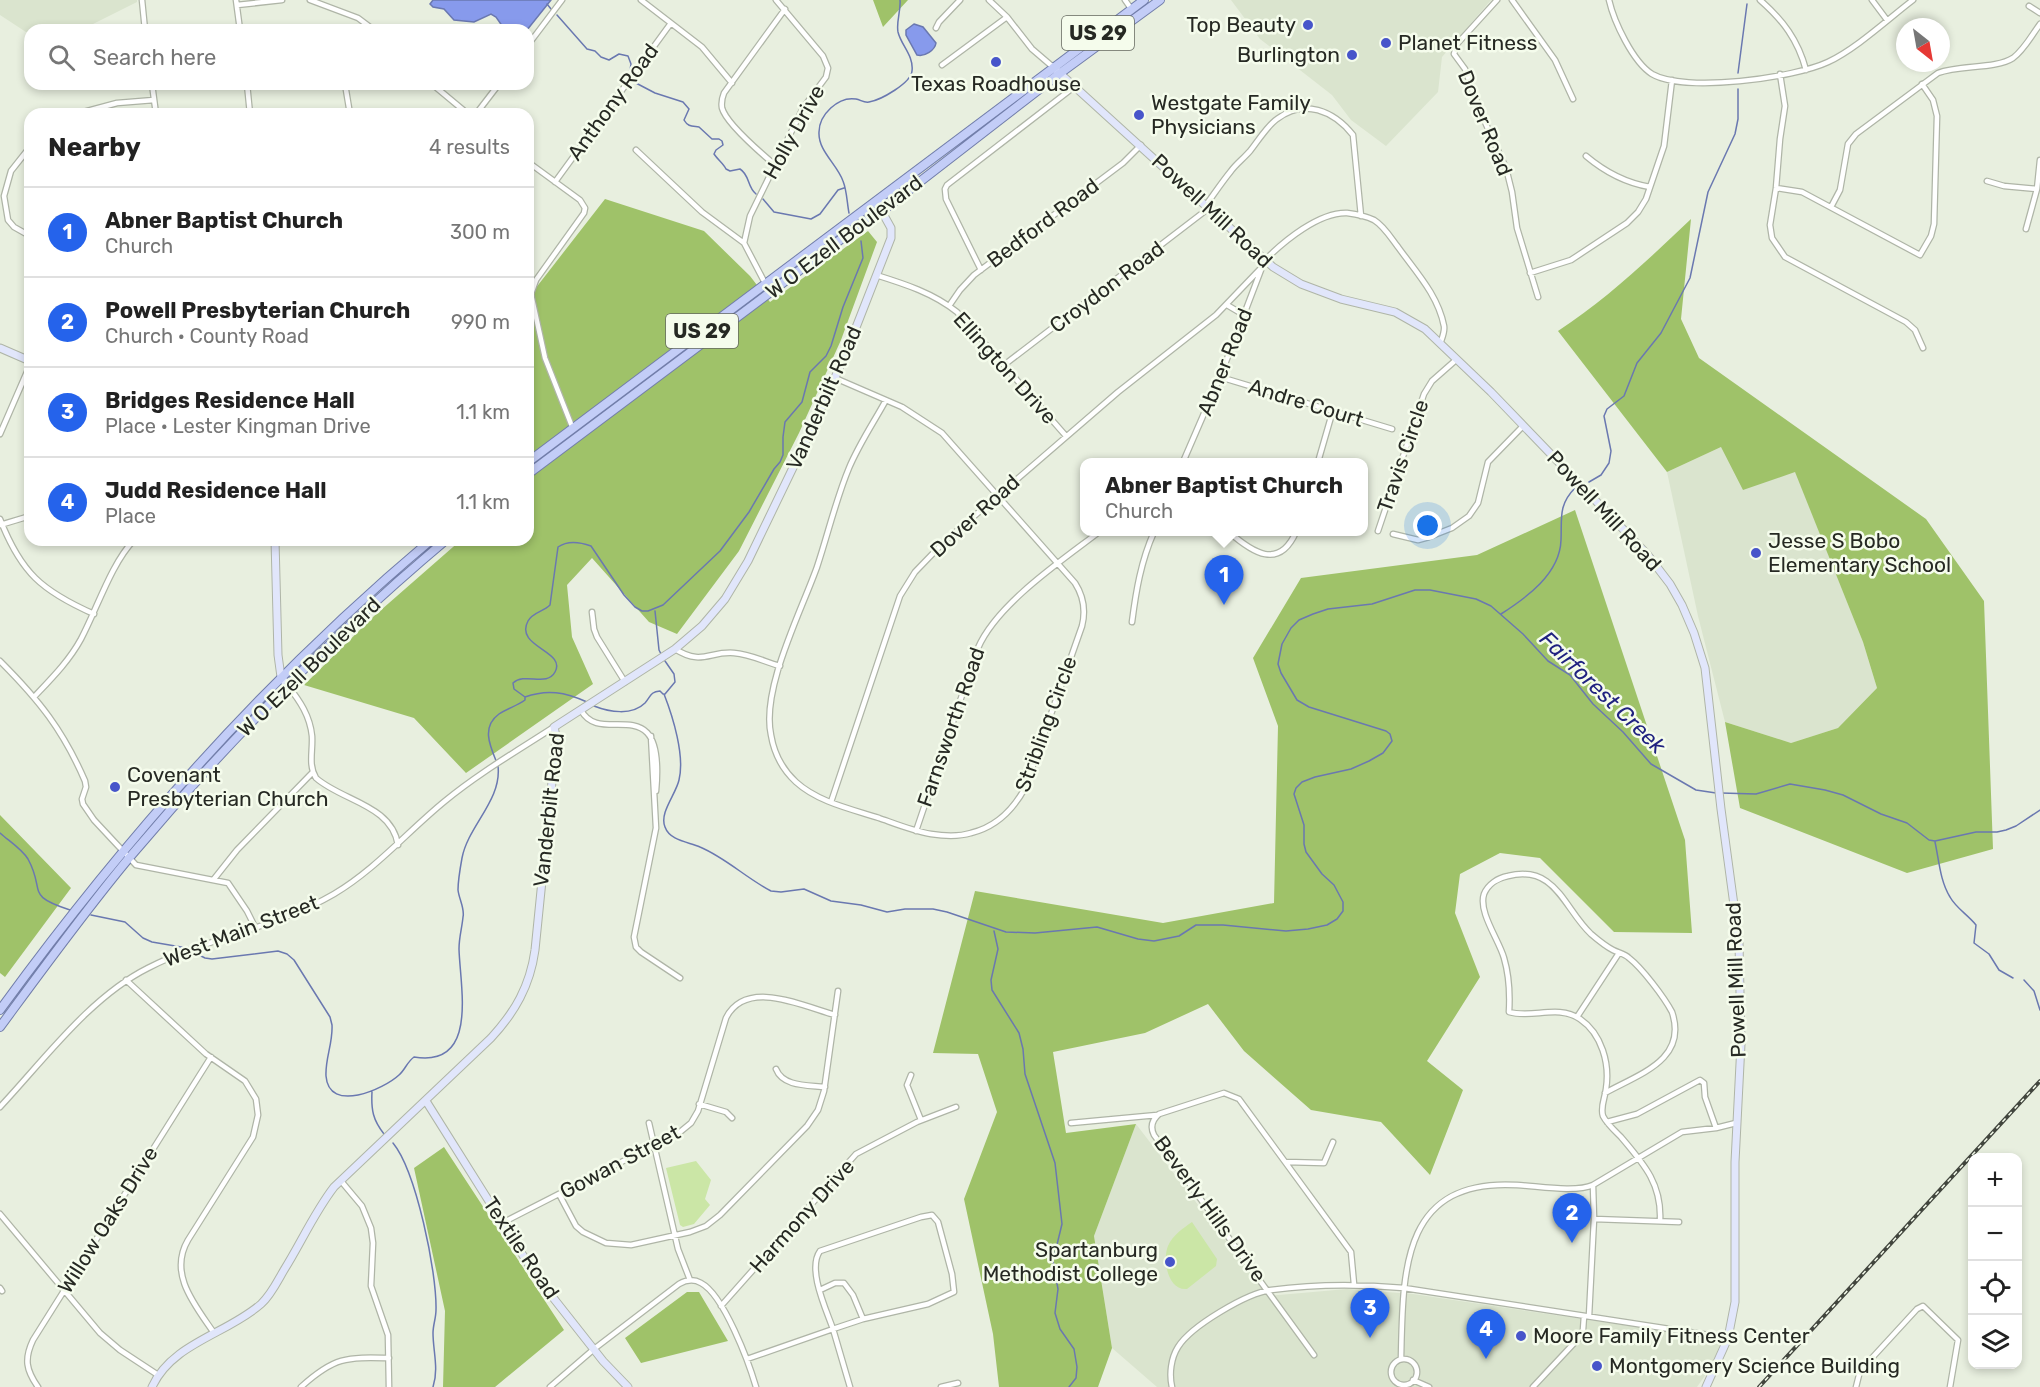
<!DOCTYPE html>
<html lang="en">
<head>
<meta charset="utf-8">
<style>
  :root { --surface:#fff; --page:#f2f2f2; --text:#222; --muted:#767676; --line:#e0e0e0; --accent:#2563eb }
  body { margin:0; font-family:Rubik,sans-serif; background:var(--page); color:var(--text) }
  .controls { position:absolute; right:18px; bottom:18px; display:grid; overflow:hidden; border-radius:12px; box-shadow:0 3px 9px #0003 }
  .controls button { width:54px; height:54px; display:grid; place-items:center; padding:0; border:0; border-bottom:2px solid var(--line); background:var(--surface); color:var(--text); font:30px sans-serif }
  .compass { position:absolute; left:1896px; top:18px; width:54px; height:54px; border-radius:50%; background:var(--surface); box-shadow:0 3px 9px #0003; rotate:149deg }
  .you { position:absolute; left:1428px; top:526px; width:21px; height:21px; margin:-15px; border:4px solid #fff; border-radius:50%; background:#1a73e8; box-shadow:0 0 0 9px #1a73e833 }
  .badge { display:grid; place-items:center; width:39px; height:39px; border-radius:50%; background:var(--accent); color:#fff; font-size:20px; font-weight:700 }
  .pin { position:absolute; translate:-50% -50px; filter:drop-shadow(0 2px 3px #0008) }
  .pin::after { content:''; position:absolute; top:32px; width:21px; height:18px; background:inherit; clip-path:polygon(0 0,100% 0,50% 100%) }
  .popup { position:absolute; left:1080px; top:458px; width:288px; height:78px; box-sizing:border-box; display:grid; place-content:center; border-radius:12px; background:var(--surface); filter:drop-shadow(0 2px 4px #0005); font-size:20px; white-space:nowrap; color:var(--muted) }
  .popup b { font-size:22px; color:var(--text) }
  .popup::after { content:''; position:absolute; left:50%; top:100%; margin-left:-12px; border:12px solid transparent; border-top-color:var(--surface) }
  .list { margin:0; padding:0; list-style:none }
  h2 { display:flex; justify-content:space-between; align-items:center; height:78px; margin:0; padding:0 24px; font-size:26px }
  h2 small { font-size:20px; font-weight:400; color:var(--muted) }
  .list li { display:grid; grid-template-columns:39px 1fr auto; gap:18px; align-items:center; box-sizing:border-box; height:90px; padding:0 24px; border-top:2px solid var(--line) }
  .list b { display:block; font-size:22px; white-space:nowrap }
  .list p { margin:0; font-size:20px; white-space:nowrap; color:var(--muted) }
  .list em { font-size:20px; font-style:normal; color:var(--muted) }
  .icon { flex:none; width:33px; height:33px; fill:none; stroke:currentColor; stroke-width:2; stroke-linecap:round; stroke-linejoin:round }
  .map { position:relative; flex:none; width:2040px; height:1387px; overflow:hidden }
  .search { position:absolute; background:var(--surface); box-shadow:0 3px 9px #0003; left:24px; top:24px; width:510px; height:66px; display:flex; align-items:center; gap:15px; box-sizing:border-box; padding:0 21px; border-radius:18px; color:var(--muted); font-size:22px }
  .panel { position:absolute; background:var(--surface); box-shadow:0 3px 9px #0003; left:24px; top:108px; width:510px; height:438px; border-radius:18px }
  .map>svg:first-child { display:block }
</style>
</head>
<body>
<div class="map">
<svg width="2040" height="1387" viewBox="0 0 2040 1387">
  <rect width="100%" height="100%" fill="#e8efdf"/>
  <path fill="#dae4ce" d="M0 0H137V2L89 26 30 30V32H26L0 15Z
    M1231 0H1491L1442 57 1438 92 1386 146 1351 120 1332 95 1260 39Z
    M1721 447 1795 471 1863 642 1877 688 1838 728 1791 743 1725 722 1698 616 1667 472Z
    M1136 1124 1268 1296 1347 1289 1413 1294 1718 1339 1721 1342 1711 1367 1697 1387H1157L1112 1348 1094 1236Z"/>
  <path fill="#cbe6a6" d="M696 1161 711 1180 705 1199 710 1205 694 1224 683 1227 680 1225 666 1168Z
    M1192 1222 1217 1259 1216 1266 1187 1289C1168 1291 1162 1260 1168 1246 1173 1235 1182 1229 1192 1222Z"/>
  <path fill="#9fc269" d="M873 0H908L883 27Z
    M605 199 704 231 750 276 770 302 868 231 877 242 841 340 799 433 739 551 677 634 649 622 592 558 567 585 572 637 593 684 466 773 414 718 304 685 373 617 461 540H528V298Z
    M1691 219 1681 319 1699 358 1926 519 1984 601 1993 849 1907 873 1740 808 1725 722 1791 743 1838 728 1877 688 1863 642 1795 472 1743 490 1721 447 1667 472 1558 331C1607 299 1649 259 1691 219Z
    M1575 510 1685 840 1692 933 1614 932 1540 858 1500 853 1460 874 1455 913 1480 977 1427 1061 1463 1090 1430 1175 1381 1122 1311 1110 1244 1051 1208 1004 1145 1033 1053 1052 1066 1133 1136 1124 1094 1236 1112 1348 1098 1387H999L993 1334 964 1199 997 1112 978 1054 933 1053 975 891 1163 923 1274 903 1278 726 1253 658 1301 578 1477 555Z
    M0 815 71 888 5 977 0 973Z
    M444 1147 564 1330 495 1387H443L445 1311 414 1168Z
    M687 1292H699L728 1341 641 1363 625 1338Z"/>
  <path fill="#879aec" stroke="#6a78b0" stroke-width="1.5" d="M433 0H551L527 30H505L496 17 491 14 474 22 454 20 444 9 433 7 430 4Z
    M914 24 923 27 936 43C935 50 925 57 917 55L906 35V30Z"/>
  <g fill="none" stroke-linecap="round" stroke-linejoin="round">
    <path stroke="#6a78b0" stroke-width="1.5" d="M547 4 551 9
      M557 15 587 49 595 51 601 57 609 60 619 54 628 56 631 64 629 76
      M1738 73 1747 4
      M634 82 655 93 683 102 689 109 684 120C688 127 692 126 699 127L712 139H719L722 141 723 145 716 150 714 154C718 160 723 163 726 169L730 171 740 169C750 175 747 187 756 194
      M763 199 774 212 811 219 820 214 838 190 844 188
      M849 213C847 203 847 191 843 181 837 164 818 151 819 132 819 115 838 96 856 99 861 100 864 103 869 102 881 100 911 83 912 71 914 56 901 45 898 32 896 22 901 11 900 0
      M1589 482 1601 475 1609 463 1611 451 1604 416 1607 409 1624 396 1637 363 1661 333 1690 278 1708 192 1735 134 1738 119V89
      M655 611 659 650 661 654
      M1501 614C1526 598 1560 574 1561 540 1562 519 1558 505 1575 488
      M665 661 674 674 675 682 665 694
      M664 694C673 717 685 756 679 780 676 794 659 813 665 827 670 841 689 842 700 847 726 858 746 878 771 891L781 892 804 889 831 901 861 905 887 912 905 909H933L947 912 1006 932 1035 933 1097 927 1138 939 1154 941 1179 936 1196 925H1223L1286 931 1308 929 1327 925 1337 919 1343 911V902L1334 885 1322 874 1306 852 1304 844V825L1294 794 1296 788 1302 782 1315 777 1351 769 1369 761 1383 753 1392 741 1390 734 1386 731 1309 707 1297 700 1281 673 1278 664 1282 644 1291 628 1299 620 1313 614 1328 609 1372 604 1415 590H1430L1476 599 1491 606 1523 634 1548 661 1570 675 1593 704 1623 732 1651 764 1696 790 1716 793
      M525 697 514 689 513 683C525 672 547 687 555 672 567 651 514 647 528 621 533 612 543 612 550 605L558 547C568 540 580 542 591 546L624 595 635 607 642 611H648L663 605 720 551 749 512 774 469 780 462 783 455V437L785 422 802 402 810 372 826 356 831 346 843 307 863 258 861 241
      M594 706C609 712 632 716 645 703 651 696 650 692 660 691L663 694
      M497 763C490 746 481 727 499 714 508 708 517 706 525 700V697C547 689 565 692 587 702
      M1721 793 1756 794 1790 784 1825 790 1843 795 1881 814 1907 823 1929 840 1935 841 1976 832H1997L2006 830 2016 826 2040 810
      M0 833C9 841 22 849 28 859 46 892 24 895 70 910
      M1935 842C1939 860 1940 881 1950 897 1956 908 1968 915 1976 925L1974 943 1989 954 1999 970 2013 978
      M91 915 125 922 143 938 152 942 187 948
      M994 931 998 949 991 980 992 990 1019 1033 1023 1049 1025 1074 1055 1163 1062 1224 1053 1261 1058 1289 1055 1313 1060 1329 1074 1349 1077 1367 1076 1378 1069 1387
      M191 951 205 958 212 959 278 951 287 954 294 960 330 1017 332 1025C333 1043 325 1059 326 1076 329 1114 384 1089 399 1075 405 1070 407 1062 414 1057 479 1068 460 987 459 949 459 937 462 928 463 917 465 909 459 899 458 890 458 880 460 869 462 858 468 826 502 800 498 766
      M2024 980 2034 991 2040 1010
      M372 1092C371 1110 373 1120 384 1134
      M393 1143C416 1171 437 1272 436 1310 436 1318 433 1325 433 1333 433 1351 439 1369 433 1387"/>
    <defs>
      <path id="street" d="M142 0 145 30
        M236 0 240 30
        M310 0 358 18 374 30
        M641 0 702 47 732 83
        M989 0 1007 17 1032 49 1053 67
        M1125 0 1132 10
        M1497 0 1457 44 1454 54 1465 69 1480 111 1506 168 1512 192 1517 228 1538 297
        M1512 0 1555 60 1573 99
        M1609 0C1614 22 1633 62 1652 74 1685 93 1794 78 1828 62 1856 49 1888 19 1913 0
        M1760 0C1783 20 1798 40 1806 70
        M1872 0 1887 20
        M237 5 282 0
        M2029 6 2040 13
        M936 28 939 22 960 0
        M528 45 562 0
        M942 65 1007 17
        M1780 74 1785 106 1780 139 1776 188 1770 225 1772 238 1785 257 1906 322 1915 330 1923 348
        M152 84 156 114
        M247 84 250 114
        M345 84 350 114
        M432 84 468 114
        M76 114 117 103 154 100
        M476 114 499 84
        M30 147 11 171 4 196 8 220 14 227 30 236
        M636 150 702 212 744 243 766 285
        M1586 156C1605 172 1626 183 1650 187
        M528 162 580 200 585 208 584 213 536 280 531 294 545 358 573 429
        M775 165C762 154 726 123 722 108 721 102 722 98 724 93L785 9
        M1987 181 2004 186 2037 189
        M555 182 671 23
        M1776 188 1802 192 1920 255 1931 236 1934 224 1937 116 1933 100 1922 84
        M1206 205C1214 194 1222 182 1231 171 1236 164 1244 158 1250 151 1258 141 1267 126 1277 119 1304 98 1334 111 1353 135L1361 216
        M1831 207 1840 190 1848 144 1856 134 1938 73C1960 65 1996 69 2013 58 2024 50 2032 35 2040 24
        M2026 229 2037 189 2040 160
        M744 243 750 216 775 165 803 108 826 77 828 68 823 56 776 0
        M1265 260C1284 241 1319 212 1347 213 1355 214 1366 216 1374 220 1384 226 1391 238 1398 247 1416 272 1438 295 1444 326 1445 332 1442 338 1440 344
        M981 270 946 199 945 189 947 185 1074 87
        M1530 273 1571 260 1627 223 1638 212 1646 199 1664 146 1672 80
        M876 275C905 284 933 293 957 312L1066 436
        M1227 305 1244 315
        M949 306 960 290 974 275 1123 163 1141 145
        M1004 365 1209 208
        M1220 377 1392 429
        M835 378 902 407 942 433 1075 583C1084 597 1086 610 1082 626L1025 788C1013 810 996 827 971 833 958 837 944 836 931 834 913 831 896 824 879 818 851 809 818 802 796 782 783 770 774 753 771 735 761 689 801 612 817 567 828 534 836 499 849 468 859 444 874 422 886 400
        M0 434 30 365
        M1183 462 1222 372 1261 270
        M1318 462 1333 410
        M0 519C21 573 42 591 94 614
        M0 525 30 516
        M1378 531 1424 394 1432 381 1457 359
        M1229 532C1253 553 1279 570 1296 532
        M1393 534 1418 540 1429 537 1452 528 1469 516 1478 503 1488 462 1523 426
        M592 612 594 629 597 637 625 682
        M1132 622C1136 591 1141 561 1154 532
        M675 649C702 666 709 651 734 653 750 654 765 662 780 666
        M0 661C39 700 63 730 85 781L86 787 82 799 83 804 94 820 136 865 228 883 247 911 256 929
        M288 686C300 701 310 716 312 736 313 751 308 765 316 778 342 801 392 805 398 845
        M34 697C52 678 69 661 81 639 97 609 111 564 134 540
        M581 710C601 749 666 684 656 791
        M651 736 656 828 634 937 636 947 641 952 680 978
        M831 802 900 596 915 572 943 543 1118 392 1216 315 1263 266
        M916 831 978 648C997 604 1061 561 1099 532
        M214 879 237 850 313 772
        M126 980 206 1054 245 1081 256 1099 258 1115 253 1137 188 1240C168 1274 195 1305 214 1333
        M1577 1017 1619 953
        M776 1069C783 1087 808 1085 825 1087
        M911 1075 907 1085 921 1120
        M1605 1093C1639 1074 1688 1060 1672 1012 1664 997 1642 968 1629 958 1625 954 1619 953 1613 950 1605 946 1598 940 1591 934 1564 909 1556 864 1508 876 1498 878 1488 884 1484 894 1478 912 1499 940 1504 958 1509 975 1510 995 1509 1012 1533 1019 1557 1004 1580 1019 1602 1034 1610 1064 1606 1089 1605 1098 1600 1107 1603 1116 1607 1124 1615 1131 1621 1137 1644 1164 1662 1184 1660 1221
        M699 1104 726 1112 732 1118
        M0 1107C44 1060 90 997 148 968 208 937 274 929 334 894 376 869 407 832 445 801 479 773 517 751 554 727
        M1607 1122 1637 1114 1700 1080 1704 1083 1705 1097 1716 1128
        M649 1123 678 1249 690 1280
        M1071 1123 1157 1115
        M1286 1162 1324 1163 1333 1142
        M341 1181 362 1206 371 1228 373 1243 371 1286 388 1335 389 1387
        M559 1194 576 1226 583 1232 606 1243 631 1245 690 1232 706 1226 720 1215 807 1126 818 1110 824 1091 838 991
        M0 1214 100 1333 120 1350 158 1375
        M1594 1219 1679 1222
        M502 1223 680 1132 691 1123 698 1111 726 1018C746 978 803 1006 835 1015
        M0 1288 2 1291
        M820 1290 835 1283H844L853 1295 863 1319
        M721 1306 856 1154 917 1122 956 1107
        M1589 1316 1594 1219 1593 1185 1682 1132 1716 1128 1736 1123
        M1314 1355 1154 1135C1150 1127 1152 1120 1159 1114L1224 1093 1239 1099 1351 1252 1354 1284
        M747 1359 833 1329C826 1309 807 1269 820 1251L921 1217 932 1215 938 1222 952 1274 954 1292 928 1304 863 1319 833 1329 850 1387
        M1401 1359C1403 1271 1401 1178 1517 1185 1538 1186 1575 1193 1593 1185
        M1391 1372a13 13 0 1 1 26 0a13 13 0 1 1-26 0Z
        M1413 1380 1429 1387
        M38 1387C26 1370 24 1359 33 1340L211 1057
        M301 1387C334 1357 346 1357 389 1358
        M550 1387 594 1349 679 1284C686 1280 694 1279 701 1283 724 1295 749 1363 756 1387
        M941 1387 958 1383
        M1172 1387C1169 1374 1171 1358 1178 1347 1191 1326 1247 1293 1271 1290 1315 1284 1360 1284 1404 1288L1728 1338
        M1533 1387 1578 1339 1583 1330 1584 1316
        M1856 1387 1860 1371 1917 1309 1923 1306 1958 1340 1950 1387"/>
      <path id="secondary" d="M1053 67 1273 267 1301 284 1341 299 1395 312 1425 329 1491 392 1647 554 1670 584 1682 605 1694 633 1705 668 1721 809 1739 942 1741 1044 1735 1162V1302L1728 1338 1706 1387
        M0 348 30 361
        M275 540 278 655 281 677 288 686
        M426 1101 536 1276 603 1361 628 1387
        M152 1387C172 1343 227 1334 261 1304 271 1295 277 1282 284 1270 301 1243 314 1213 334 1187L491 1038C515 1012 530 986 535 950L555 752 556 736 554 727 675 649 702 626 725 599 748 561 815 422 846 353 891 238V228L876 201"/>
      <path id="primary" d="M528 462 1144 0
        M528 474 856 228 882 211 1059 74 1160 0
        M0 1010C125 838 268 677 431 540
        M0 1027C42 970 84 912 129 858 226 743 332 636 446 540"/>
    </defs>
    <use href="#street" stroke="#afb5a7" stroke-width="7"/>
    <use href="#secondary" stroke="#afb5a7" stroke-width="9"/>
    <use href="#primary" stroke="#727eaa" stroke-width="10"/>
    <use href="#street" stroke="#fff" stroke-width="4.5"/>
    <use href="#secondary" stroke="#e1e6fb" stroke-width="7"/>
    <use href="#primary" stroke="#c3cdf7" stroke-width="8"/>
    <defs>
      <path id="rail" d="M1759 1387 2040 1081"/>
    </defs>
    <use href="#rail" stroke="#42463e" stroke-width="4"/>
    <use href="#rail" stroke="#f5fcec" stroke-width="1.5" stroke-dasharray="4.5" stroke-linecap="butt"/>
  </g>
  <g fill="#4755ca" stroke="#f5fcec" stroke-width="2">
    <circle cx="1308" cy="25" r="6"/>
    <circle cx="1386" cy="43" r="6"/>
    <circle cx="1352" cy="55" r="6"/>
    <circle cx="996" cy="62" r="6"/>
    <circle cx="1139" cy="115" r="6"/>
    <circle cx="1756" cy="553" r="6"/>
    <circle cx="115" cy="787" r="6"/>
    <circle cx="1170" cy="1262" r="6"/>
    <circle cx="1521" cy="1336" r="6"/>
    <circle cx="1597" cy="1366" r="6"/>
  </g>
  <g text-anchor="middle" stroke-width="5" stroke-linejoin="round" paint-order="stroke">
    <g fill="#f5fcec" stroke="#64685f" stroke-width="1.5">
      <rect x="1062" y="16" width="72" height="34" rx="4.5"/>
      <rect x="666" y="314" width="72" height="34" rx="4.5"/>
    </g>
    <g font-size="20" font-weight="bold" fill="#262923">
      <text x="1098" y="40">US 29</text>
      <text x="702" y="338">US 29</text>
    </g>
    <g font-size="21" fill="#262923" stroke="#f5fcec" text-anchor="start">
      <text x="1296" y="32" text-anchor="end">Top Beauty</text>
      <text x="1398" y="50">Planet Fitness</text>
      <text x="1340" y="62" text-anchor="end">Burlington</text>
      <text x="996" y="91" text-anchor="middle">Texas Roadhouse</text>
      <text x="1151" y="110">Westgate Family<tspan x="1151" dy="24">Physicians</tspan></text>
      <text x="1768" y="548">Jesse S Bobo<tspan x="1768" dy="24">Elementary School</tspan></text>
      <text x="127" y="782">Covenant<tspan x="127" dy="24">Presbyterian Church</tspan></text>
      <text x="1158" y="1257" text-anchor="end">Spartanburg<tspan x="1158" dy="24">Methodist College</tspan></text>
      <text x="1533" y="1343">Moore Family Fitness Center</text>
      <text x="1609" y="1373">Montgomery Science Building</text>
    </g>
    <g font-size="21" fill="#262923" stroke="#f5fcec">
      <text transform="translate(613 102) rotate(-54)" y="7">Anthony Road</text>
      <text transform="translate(1485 123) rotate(68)" y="7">Dover Road</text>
      <text transform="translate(794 132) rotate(-61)" y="7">Holly Drive</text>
      <text transform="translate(1212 211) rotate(43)" y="7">Powell Mill Road</text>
      <text transform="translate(1043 223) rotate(-37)" y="7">Bedford Road</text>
      <text transform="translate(844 237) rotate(-37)" y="7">W O Ezell Boulevard</text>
      <text transform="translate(1107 287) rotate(-37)" y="7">Croydon Road</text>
      <text transform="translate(1225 362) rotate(-68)" y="7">Abner Road</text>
      <text transform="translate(1005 368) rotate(48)" y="7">Ellington Drive</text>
      <text transform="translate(824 398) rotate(-66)" y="7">Vanderbilt Road</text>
      <text transform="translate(1306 403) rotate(17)" y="7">Andre Court</text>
      <text transform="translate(1403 456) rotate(-71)" y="7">Travis Circle</text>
      <text transform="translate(1604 511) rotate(47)" y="7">Powell Mill Road</text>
      <text transform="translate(975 516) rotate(-42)" y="7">Dover Road</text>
      <text transform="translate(309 667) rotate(-44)" y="7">W O Ezell Boulevard</text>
      <text transform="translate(1046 724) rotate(-70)" y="7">Stribling Circle</text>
      <text transform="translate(951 727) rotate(-71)" y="7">Farnsworth Road</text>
      <text transform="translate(549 810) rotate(-84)" y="7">Vanderbilt Road</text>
      <text transform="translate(241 931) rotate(-21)" y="7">West Main Street</text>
      <text transform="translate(1736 980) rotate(-92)" y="7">Powell Mill Road</text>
      <text transform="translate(620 1162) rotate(-28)" y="7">Gowan Street</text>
      <text transform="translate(1210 1209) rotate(54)" y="7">Beverly Hills Drive</text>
      <text transform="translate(802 1216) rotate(-48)" y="7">Harmony Drive</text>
      <text transform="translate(108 1220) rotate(-58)" y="7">Willow Oaks Drive</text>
      <text transform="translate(521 1248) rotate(56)" y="7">Textile Road</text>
    </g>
    <g font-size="22" font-style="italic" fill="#202280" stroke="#f5fcec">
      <text transform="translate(1603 692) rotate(44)" y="8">Fairforest Creek</text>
    </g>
  </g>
</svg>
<div class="controls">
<button>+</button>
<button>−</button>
<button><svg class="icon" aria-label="locate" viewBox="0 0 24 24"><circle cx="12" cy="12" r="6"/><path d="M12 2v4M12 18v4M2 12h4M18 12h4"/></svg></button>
<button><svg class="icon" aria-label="layers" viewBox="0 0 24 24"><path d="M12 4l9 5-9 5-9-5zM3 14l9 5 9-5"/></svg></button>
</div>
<svg class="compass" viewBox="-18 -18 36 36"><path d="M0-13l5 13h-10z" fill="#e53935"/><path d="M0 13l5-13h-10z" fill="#767676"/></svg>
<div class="you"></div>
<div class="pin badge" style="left:1224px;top:605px">1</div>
<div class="popup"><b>Abner Baptist Church</b>Church</div>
<div class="pin badge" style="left:1572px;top:1243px">2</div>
<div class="pin badge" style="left:1370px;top:1338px">3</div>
<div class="pin badge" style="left:1486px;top:1359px">4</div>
<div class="search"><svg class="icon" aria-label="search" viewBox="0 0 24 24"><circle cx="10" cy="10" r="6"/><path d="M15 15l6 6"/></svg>Search here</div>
<section class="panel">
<h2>Nearby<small>4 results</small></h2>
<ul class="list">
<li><span class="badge">1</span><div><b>Abner Baptist Church</b><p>Church</p></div><em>300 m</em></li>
<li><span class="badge">2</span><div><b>Powell Presbyterian Church</b><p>Church · County Road</p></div><em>990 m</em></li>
<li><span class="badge">3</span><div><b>Bridges Residence Hall</b><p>Place · Lester Kingman Drive</p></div><em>1.1 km</em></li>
<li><span class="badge">4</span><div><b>Judd Residence Hall</b><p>Place</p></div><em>1.1 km</em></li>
</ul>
</section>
</div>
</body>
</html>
